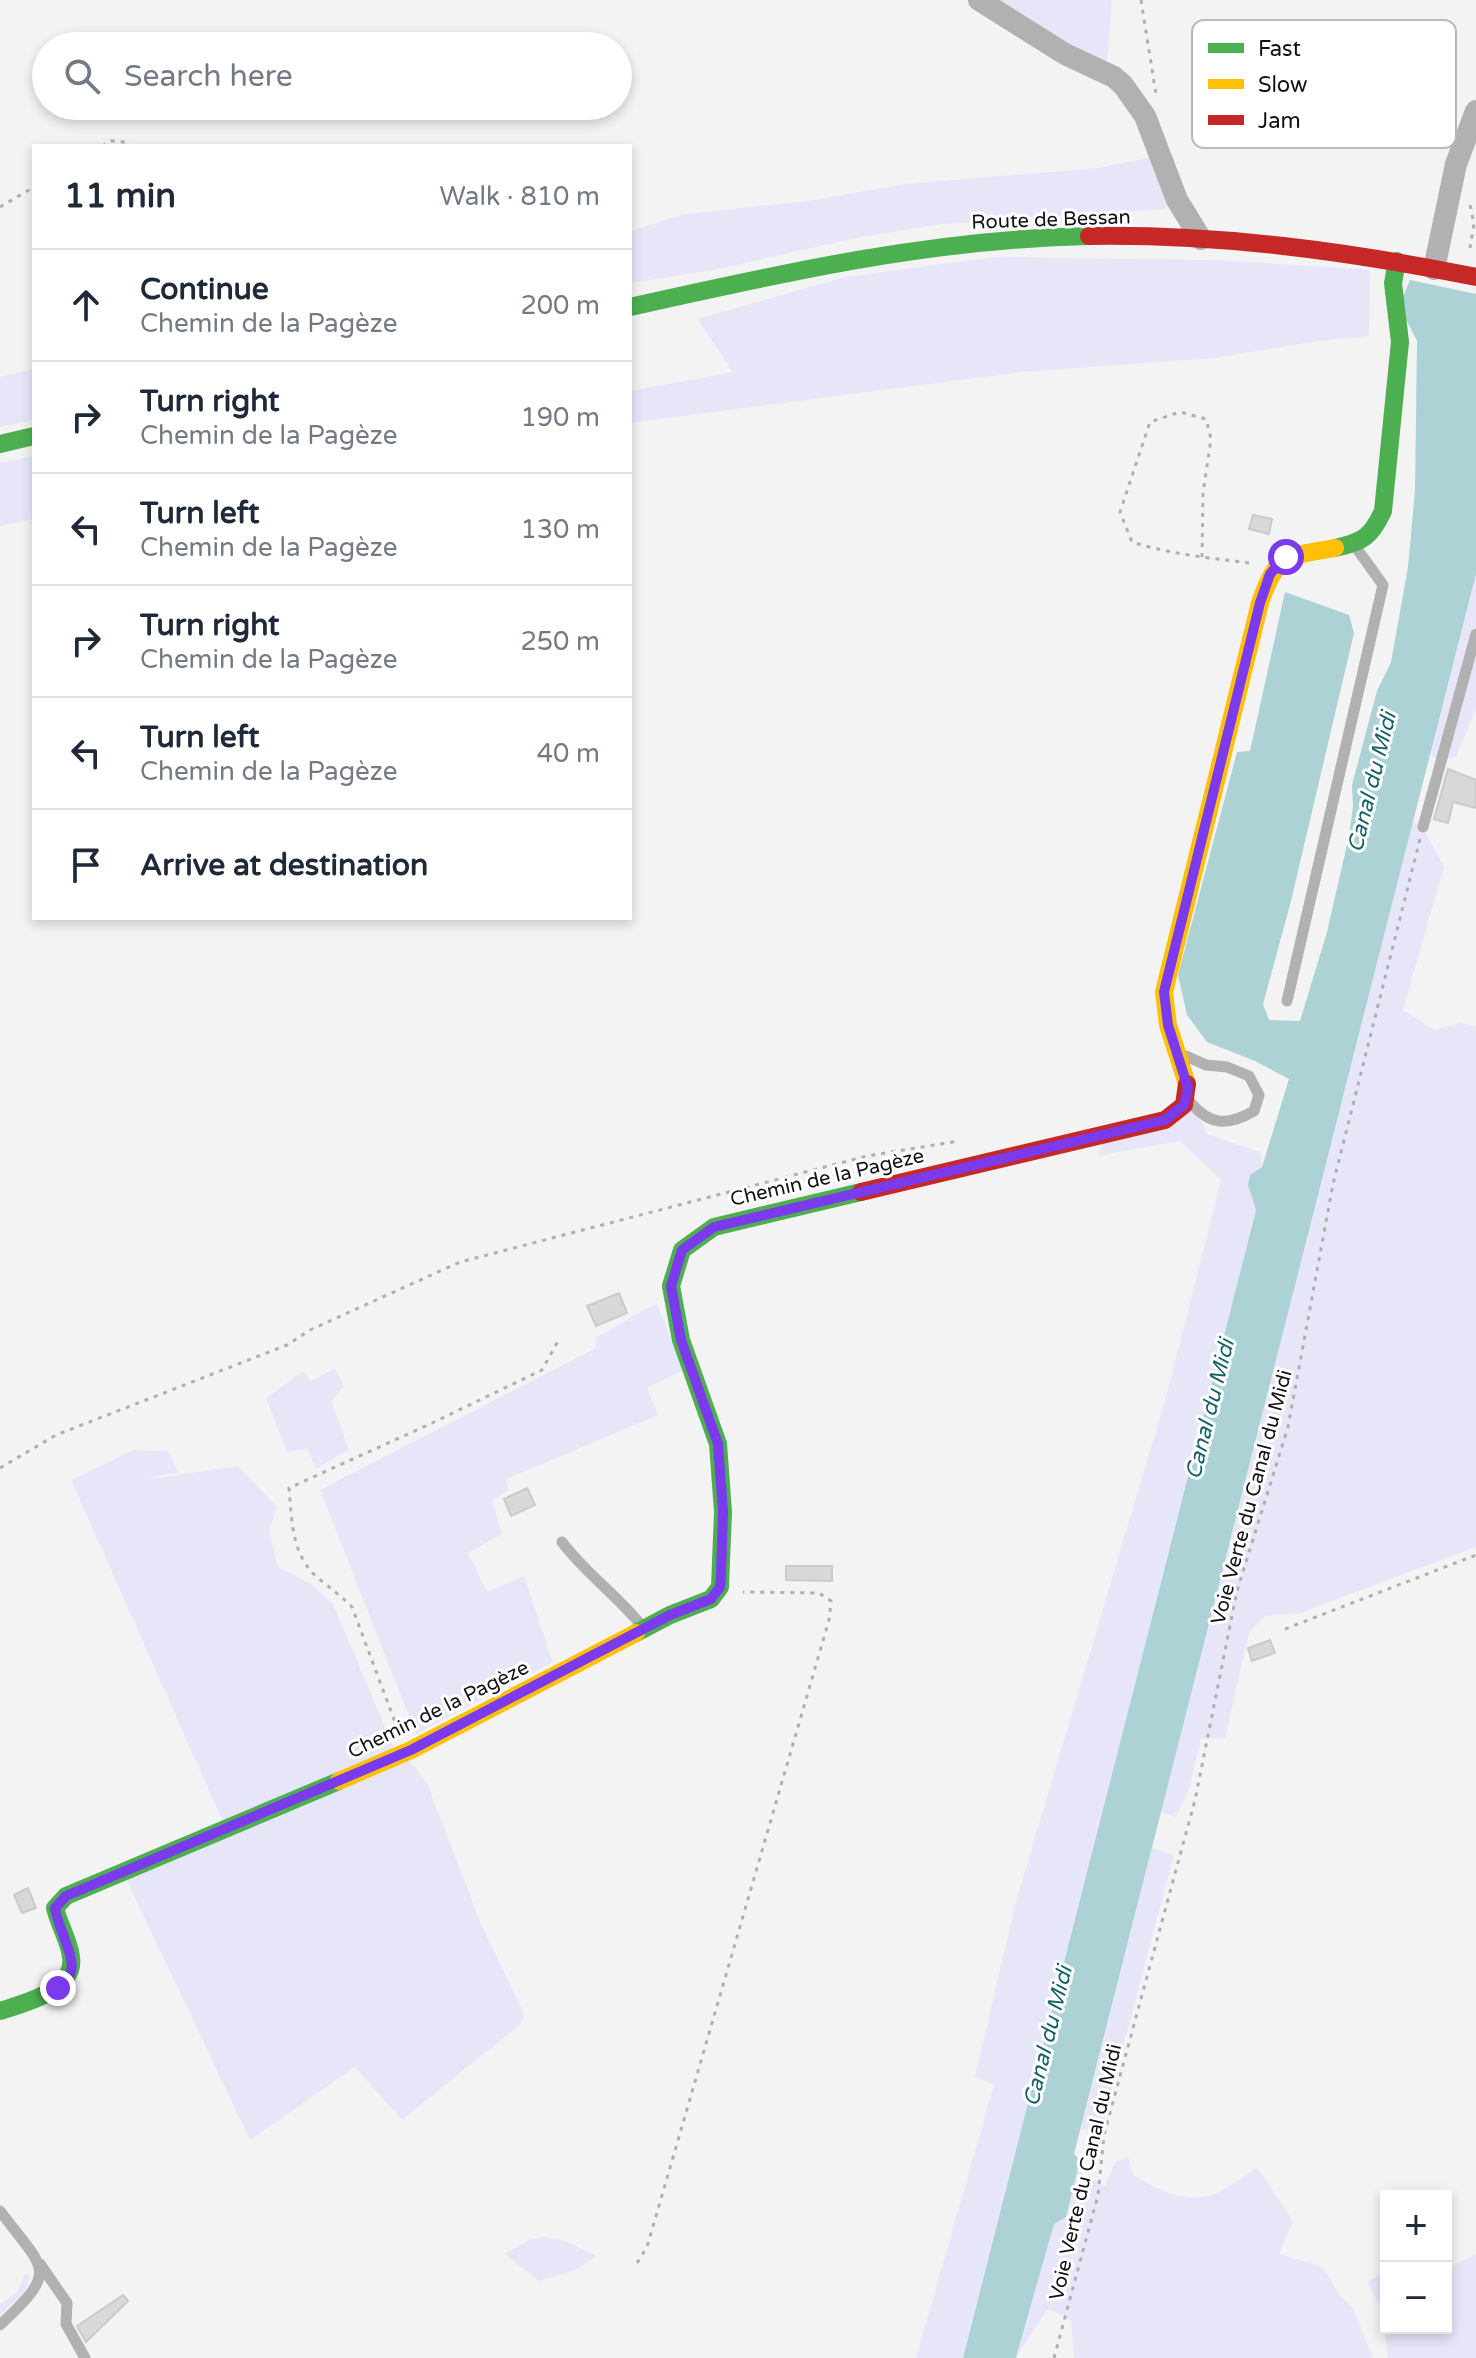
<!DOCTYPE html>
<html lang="en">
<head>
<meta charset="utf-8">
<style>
  :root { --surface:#fff; --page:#f2f2f3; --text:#1f2937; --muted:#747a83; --line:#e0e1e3 }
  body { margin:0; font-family:"Varela Round",sans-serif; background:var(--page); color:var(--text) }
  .controls { position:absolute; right:24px; bottom:24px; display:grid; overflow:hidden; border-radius:0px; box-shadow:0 4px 12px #0003 }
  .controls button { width:72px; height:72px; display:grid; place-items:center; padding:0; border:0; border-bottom:2px solid var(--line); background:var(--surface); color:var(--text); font:40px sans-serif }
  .stop { position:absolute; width:24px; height:24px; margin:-18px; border:6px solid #7c3aed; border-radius:50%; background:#fff }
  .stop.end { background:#7c3aed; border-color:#fff; box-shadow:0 2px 8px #0008 }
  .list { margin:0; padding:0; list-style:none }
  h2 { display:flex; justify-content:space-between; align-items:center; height:104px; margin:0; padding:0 32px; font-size:34px }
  h2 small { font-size:26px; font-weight:400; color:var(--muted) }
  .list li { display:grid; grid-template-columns:52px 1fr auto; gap:24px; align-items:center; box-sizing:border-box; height:112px; padding:0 32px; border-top:2px solid var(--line) }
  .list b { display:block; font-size:30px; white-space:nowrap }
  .list p { margin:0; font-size:26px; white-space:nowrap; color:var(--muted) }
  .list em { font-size:26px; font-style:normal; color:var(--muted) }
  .icon { flex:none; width:44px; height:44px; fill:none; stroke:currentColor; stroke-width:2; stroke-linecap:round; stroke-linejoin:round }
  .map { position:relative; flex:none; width:1476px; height:2358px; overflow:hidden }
  .search { position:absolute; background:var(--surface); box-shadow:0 4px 12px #0003; left:32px; top:32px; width:600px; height:88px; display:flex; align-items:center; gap:20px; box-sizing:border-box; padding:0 28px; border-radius:44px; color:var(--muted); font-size:30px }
  .panel { position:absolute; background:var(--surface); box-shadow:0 4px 12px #0003; left:32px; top:144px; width:600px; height:776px; border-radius:0px }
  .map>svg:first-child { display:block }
</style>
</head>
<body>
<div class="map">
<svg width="1476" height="2358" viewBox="0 0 1476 2358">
  <rect width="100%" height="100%" fill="#f3f3f3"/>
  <path fill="#e7e6f8" d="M994 0H1112L1107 63 1065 43Z
    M1152 157 1157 161 1167 209 943 224 861 237 713 270 630 283V231L686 214 814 200 905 184 1097 168Z
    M994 257 1217 260 1370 270 1369 336 1318 341 1215 358 1021 372 630 423V391L733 372 697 319 845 277Z
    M34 369V420L0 427V377Z
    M34 456V519L0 526V463Z
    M1476 574V709L1456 757 1437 760 1430 753Z
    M1413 822 1423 827 1444 867 1403 1010 1435 1030 1459 1023 1476 1026V1547L1300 1613 1265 1616 1249 1633 1225 1738 1201 1739 1188 1794 1175 1817 1161 1812Z
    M1198 1111 1207 1134 1260 1152 1262 1167 1250 1175 1248 1185 1256 1209 963 2358H916L994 2085 975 2077 1015 1905 1166 1397 1221 1180 1180 1141 1097 1156 1108 1133Z
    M657 1303 683 1370 647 1388 658 1415 506 1479 509 1490 492 1500 502 1534 468 1553 487 1592 524 1576 553 1662 416 1734 320 1490 596 1348 595 1338Z
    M335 1368 344 1387 331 1401 349 1449 316 1469 307 1449 287 1452 266 1398 304 1371 311 1381Z
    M134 1450 168 1451 178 1472 143 1480 238 1466 277 1507 269 1531 278 1567 311 1584 333 1604 394 1748 223 1822 71 1480Z
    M409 1760 427 1783 483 1929 524 2013 521 2024 402 2120 355 2067 250 2140 126 1879Z
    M1152 1848 1174 1855 1101 2130 1081 2129Z
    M1128 2157 1133 2175C1157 2190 1191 2206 1219 2192 1232 2186 1245 2175 1257 2167L1293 2221 1279 2254 1323 2267 1338 2293 1353 2308 1373 2358H1074L1071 2320 1048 2309 1017 2356 1054 2224 1066 2217 1078 2171 1105 2186 1115 2162Z
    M545 2237 565 2241 597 2256 578 2269 539 2281 504 2254 532 2239Z
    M1476 2254V2358H1388L1382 2310 1367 2282 1386 2271V2328H1446V2269Z
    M25 2274 30 2277 24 2293 0 2315V2304L17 2292Z"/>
  <path fill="#acd2d6" d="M1410 280 1476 294V574L1074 2154 1080 2160 1066 2217 1054 2224 1016 2358H963L1256 1210 1248 1185 1250 1175 1262 1167 1289 1079 1255 1061 1207 1042 1187 1015 1178 975 1237 752 1250 751 1285 592 1349 615 1354 633 1291 901 1263 1004 1269 1020 1300 1021 1327 932 1349 836 1353 806 1352 785 1377 691 1391 662 1408 567 1415 491 1417 341 1405 317 1402 299Z"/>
  <path fill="#d8d8d8" stroke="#cacaca" stroke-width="2" d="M1253 515 1272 519 1269 534 1249 529Z
    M1448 769 1476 780V808L1453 802 1448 823 1434 819Z
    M619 1293 627 1313 596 1326 587 1306Z
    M527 1488 535 1505 511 1516 504 1499Z
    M786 1566H832V1581L786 1580Z
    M1270 1640 1275 1653 1252 1661 1248 1648Z
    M28 1888 36 1908 22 1913 14 1895Z
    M123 2295 128 2301 86 2342 77 2326Z"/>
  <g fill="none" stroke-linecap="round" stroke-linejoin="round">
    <path stroke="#afafaf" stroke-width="3" stroke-dasharray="4 6" stroke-linecap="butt" d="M1141 0 1156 94
      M102 146 111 141 126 142 131 146
      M1470 205 1474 224 1470 248
      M0 207 34 187
      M1202 557 1203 493 1211 439 1206 419 1180 412 1150 422 1120 512 1132 542C1170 554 1210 558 1249 563
      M0 1468 56 1435 287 1345 310 1330 460 1262 867 1156 959 1141
      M1285 1629 1476 1555
      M398 1730 352 1607C341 1596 330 1588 318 1578 291 1555 292 1520 289 1488L430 1424 542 1370 558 1341
      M637 2263 647 2247 829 1620 831 1601 819 1593 743 1592
      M1054 2358 1098 2195 1104 2135 1195 1800 1237 1591 1288 1427 1333 1184 1420 839"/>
    <path stroke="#b2b1b1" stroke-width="11" d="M1423 827 1476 634
      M1287 1001 1383 585 1355 546
      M1186 1056 1206 1065 1227 1067 1249 1076 1259 1095 1254 1111C1228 1126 1210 1126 1190 1102
      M562 1542C585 1573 617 1595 641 1625
      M0 2211C45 2271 60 2269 0 2325
      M40 2264 67 2303 66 2324 85 2358"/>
    <path stroke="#b2b1b1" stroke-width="22" d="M979 0 1065 54 1114 77 1123 85 1145 116 1177 200 1201 239
      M1434 269 1456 164 1476 111"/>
    <path stroke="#4caf50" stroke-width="18" d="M630 307C782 273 932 239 1089 236
      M0 444 34 436
      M1335 548C1363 542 1371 537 1383 511L1400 342 1393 283 1397 261
      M636 1633 670 1615 711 1599 720 1587 723 1512 718 1444 681 1340 671 1286 682 1250 714 1227 861 1192
      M0 2011C24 2003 76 1991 71 1957 69 1940 59 1925 55 1908L66 1896 339 1781"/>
    <path stroke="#ffc107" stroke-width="18" d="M1187 1084 1168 1025 1164 992 1260 603C1277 553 1286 557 1335 548
      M339 1781 411 1750 636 1633"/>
    <path stroke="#c62828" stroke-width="18" d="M1089 236C1220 234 1347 251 1476 277
      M861 1192 1165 1120 1184 1105 1187 1084"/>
  </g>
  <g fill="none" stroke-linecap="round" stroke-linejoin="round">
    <path stroke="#7c3aed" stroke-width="10" d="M58 1988C62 1983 69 1978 71 1972 76 1958 57 1925 55 1908L66 1896 411 1750 670 1615 711 1599 720 1587 721 1576 723 1512 718 1444 681 1340 671 1286 682 1250 714 1227 1165 1120 1184 1105 1188 1088 1168 1025 1164 992 1260 603 1270 574 1286 557"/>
  </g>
  <g text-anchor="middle" stroke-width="6" stroke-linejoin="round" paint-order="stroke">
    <g font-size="20" fill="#121213" stroke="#fff">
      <text transform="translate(1051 219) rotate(-2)" y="7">Route de Bessan</text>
      <text transform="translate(827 1177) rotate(-13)" y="7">Chemin de la Pagèze</text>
      <text transform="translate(1251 1497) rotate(-75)" y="7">Voie Verte du Canal du Midi</text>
      <text transform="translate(438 1709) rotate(-26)" y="7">Chemin de la Pagèze</text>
      <text transform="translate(1085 2172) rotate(-77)" y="7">Voie Verte du Canal du Midi</text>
    </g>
    <g font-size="22" font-style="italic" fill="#166268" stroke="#fff">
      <text transform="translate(1371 782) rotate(-76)" y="8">Canal du Midi</text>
      <text transform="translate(1209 1409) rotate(-76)" y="8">Canal du Midi</text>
      <text transform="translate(1047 2036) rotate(-76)" y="8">Canal du Midi</text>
    </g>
  </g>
  <rect x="1192" y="20" width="264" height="128" rx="12" fill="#fff" stroke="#b8b8b8" stroke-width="2"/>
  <rect x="1208" y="43" width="36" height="10" fill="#4caf50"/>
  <rect x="1208" y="79" width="36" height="10" fill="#ffc107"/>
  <rect x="1208" y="115" width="36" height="10" fill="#c62828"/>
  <g font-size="22" fill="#121213">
    <text x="1258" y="56">Fast</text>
    <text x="1258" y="92">Slow</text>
    <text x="1258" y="128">Jam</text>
  </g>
</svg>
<div class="controls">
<button>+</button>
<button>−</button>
</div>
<div class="stop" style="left:1286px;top:557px"></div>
<div class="stop end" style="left:58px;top:1988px"></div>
<div class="search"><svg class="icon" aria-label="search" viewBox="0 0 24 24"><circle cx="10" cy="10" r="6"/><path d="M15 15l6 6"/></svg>Search here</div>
<section class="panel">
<h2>11 min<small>Walk · 810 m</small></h2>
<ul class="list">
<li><svg class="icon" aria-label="ahead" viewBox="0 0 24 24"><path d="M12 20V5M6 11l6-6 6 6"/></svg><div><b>Continue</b><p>Chemin de la Pagèze</p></div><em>200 m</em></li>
<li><svg class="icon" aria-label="right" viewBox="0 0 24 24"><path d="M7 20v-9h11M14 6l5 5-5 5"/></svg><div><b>Turn right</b><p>Chemin de la Pagèze</p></div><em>190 m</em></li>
<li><svg class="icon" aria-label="left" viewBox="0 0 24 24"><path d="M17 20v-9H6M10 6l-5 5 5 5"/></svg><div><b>Turn left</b><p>Chemin de la Pagèze</p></div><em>130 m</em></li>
<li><svg class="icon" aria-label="right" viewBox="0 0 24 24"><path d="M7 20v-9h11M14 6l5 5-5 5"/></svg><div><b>Turn right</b><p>Chemin de la Pagèze</p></div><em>250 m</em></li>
<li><svg class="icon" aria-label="left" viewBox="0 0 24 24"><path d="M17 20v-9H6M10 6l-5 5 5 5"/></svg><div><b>Turn left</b><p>Chemin de la Pagèze</p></div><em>40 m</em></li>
<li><svg class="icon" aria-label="arrive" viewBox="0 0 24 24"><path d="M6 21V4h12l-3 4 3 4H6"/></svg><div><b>Arrive at destination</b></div></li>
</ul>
</section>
</div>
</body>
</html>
